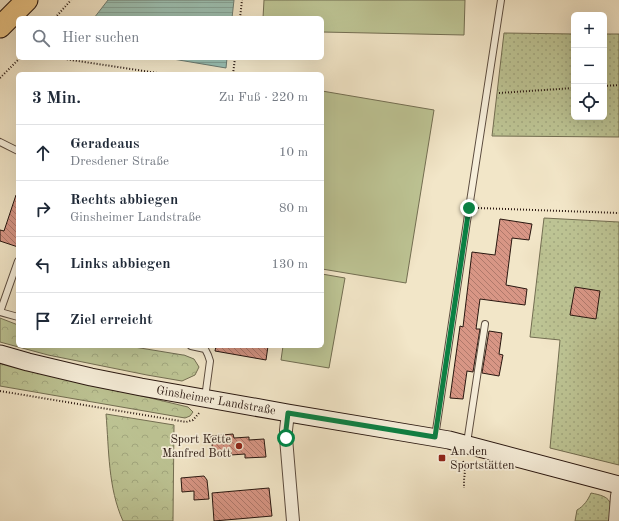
<!DOCTYPE html>
<html lang="de">
<head>
<meta charset="utf-8">
<style>
  :root { --surface:#fff; --page:#f2f2f3; --text:#1f2937; --muted:#747a83; --line:#e0e1e3 }
  body { margin:0; font-family:"Old Standard TT",serif; background:var(--page); color:var(--text) }
  .controls { position:absolute; right:12px; top:12px; display:grid; overflow:hidden; border-radius:6px; box-shadow:0 4px 16px #0002 }
  .controls button { width:36px; height:36px; display:grid; place-items:center; padding:0; border:0; border-bottom:1px solid var(--line); background:var(--surface); color:var(--text); font:20px sans-serif }
  .stop { position:absolute; width:12px; height:12px; margin:-9px; border:3px solid #0b8043; border-radius:50%; background:#fff }
  .stop.end { background:#0b8043; border-color:#fff; box-shadow:0 1px 4px #0008 }
  .list { margin:0; padding:0; list-style:none }
  h2 { display:flex; justify-content:space-between; align-items:center; height:52px; margin:0; padding:0 16px; font-size:17px }
  h2 small { font-size:13px; font-weight:400; color:var(--muted) }
  .list li { display:grid; grid-template-columns:26px 1fr auto; gap:12px; align-items:center; box-sizing:border-box; height:56px; padding:0 16px; border-top:1px solid var(--line) }
  .list b { display:block; font-size:15px; white-space:nowrap }
  .list p { margin:0; font-size:13px; white-space:nowrap; color:var(--muted) }
  .list em { font-size:13px; font-style:normal; color:var(--muted) }
  .icon { flex:none; width:22px; height:22px; fill:none; stroke:currentColor; stroke-width:2; stroke-linecap:round; stroke-linejoin:round }
  .map { position:relative; flex:none; width:619px; height:521px; overflow:hidden }
  .search { position:absolute; background:var(--surface); box-shadow:0 4px 16px #0002; left:16px; top:16px; width:308px; height:44px; display:flex; align-items:center; gap:10px; box-sizing:border-box; padding:0 14px; border-radius:6px; color:var(--muted); font-size:15px }
  .panel { position:absolute; background:var(--surface); box-shadow:0 4px 16px #0002; left:16px; top:72px; width:308px; height:276px; border-radius:6px }
  .map>svg:first-child { display:block }
</style>
</head>
<body>
<div class="map">
<svg width="619" height="521" viewBox="0 0 619 521">
  <defs>
    <pattern id="grass-dots" width="8" height="8" patternUnits="userSpaceOnUse"><rect width="8" height="8" fill="#bdc494"/><path d="M2 2h.1M6 6h.1" fill="none" stroke="#a2a87f" stroke-width="1.8" stroke-linecap="round"/></pattern>
    <pattern id="forest-crowns" width="20" height="18" patternUnits="userSpaceOnUse"><rect width="20" height="18" fill="#bdc494"/><path d="M2 6a3 3 0 1 1 6 0M12 15a3 3 0 1 1 6 0" fill="none" stroke="#a2a87f"/></pattern>
    <pattern id="water-rules" width="6" height="5" patternUnits="userSpaceOnUse"><rect width="6" height="5" fill="#9cc0b2"/><path d="M0 2.5h6" fill="none" stroke="#86a498"/></pattern>
    <pattern id="building-back-hatch" width="6" height="6" patternUnits="userSpaceOnUse"><rect width="6" height="6" fill="#d89685"/><path d="M-1 5l2 2M0 0l6 6M5-1l2 2" fill="none" stroke="#af796b"/></pattern>
  </defs>
  <rect width="100%" height="100%" fill="#f2e6c8"/>
  <filter id="stains"><feTurbulence type="fractalNoise" baseFrequency=".005" numOctaves="4"/><feColorMatrix values="0 0 0 0 .2 0 0 0 0 .09 0 0 0 0 .02 0 0 0 .5 -.17"/></filter>
  <radialGradient id="worn" r=".72"><stop offset=".6" stop-color="#630" stop-opacity="0"/><stop offset="1" stop-color="#630" stop-opacity=".3"/></radialGradient>
  <path fill="url(#grass-dots)" stroke="#736e52" d="M504 33 574 34V117H604V34H619V137L492 136Z
    M544 218 619 222V465L550 448 560 340 530 337Z
    M591 493C612 497 612 501 610 521H575L577 510C584 506 588 500 591 493Z"/>
  <path fill="url(#forest-crowns)" stroke="#736e52" d="M0 318 18 325V346H128L183 355H184L194 359 199 367 195 375 182 381 147 375 48 355 0 342Z
    M0 359 121 391 188 407 193 412 190 416 185 418 0 386Z
    M106 414 174 425 173 521H123C108 488 109 450 106 414Z"/>
  <path fill="#bdc494" stroke="#736e52" d="M264 0H465L464 35 322 32V18H263Z
    M322 91 434 110 406 283 322 269Z
    M322 274 345 278 329 368 281 360 283 346H322Z"/>
  <path fill="url(#water-rules)" stroke="#6e7c71" d="M108 0H234L232 18H94Z
    M167 58H227L226 68Z"/>
  <path fill="url(#building-back-hatch)" stroke="#291710" d="M16 195 18 196V247L0 241V230L4 231Z
    M500 219 532 224 529 240 512 238 506 285 527 289 525 305 480 299 476 329H480L473 372 467 371 463 399 450 398 460 326 463 327 472 252 495 255Z
    M575 287 600 291 596 319 570 315Z
    M489 331 502 333 499 354 503 355 499 376 482 373Z
    M216 346H268L266 360 215 351Z
    M233 434 234 438 249 437V440L264 439 266 457 245 458V454L231 455V451L213 453 211 436Z
    M204 476 207 480 209 499 194 500V491L182 492 181 478Z
    M269 488 272 516 214 521 212 493Z"/>
  <g fill="none" stroke-linecap="round" stroke-linejoin="round">
    <defs>
      <path id="service" d="M0 142 18 151
        M0 312 18 261
        M0 312 18 317
        M191 346 205 349 208 355 210 361 205 398
        M435 437 469 208 501 0
        M467 443 485 324"/>
      <path id="minor" d="M288 413 286 430V438L293 521
        M615 521 617 496 619 485"/>
      <path id="secondary" d="M0 354 28 362 91 377 141 387 288 413 449 440 619 485"/>
      <path id="motorway" d="M0 27 27 0"/>
    </defs>
    <use href="#service" stroke="#5b4b3e" stroke-width="8"/>
    <use href="#minor" stroke="#5b4b3e" stroke-width="14"/>
    <use href="#secondary" stroke="#291710" stroke-width="19"/>
    <use href="#motorway" stroke="#291710" stroke-width="23"/>
    <path stroke="#291710" stroke-width="2" stroke-dasharray="1 2" stroke-linecap="butt" d="M55 18 71 0
      M240 18 242 0
      M58 58 164 74
      M233 74 235 58
      M0 78 20 58
      M604 86 619 85
      M499 93 574 88
      M478 208 619 213
      M0 391 186 422 193 420 200 412
      M463 461 465 471 464 480V488"/>
    <use href="#service" stroke="#f7efdb" stroke-width="6"/>
    <use href="#minor" stroke="#f7efdb" stroke-width="12"/>
    <use href="#secondary" stroke="#f7efdb" stroke-width="17"/>
    <use href="#motorway" stroke="#e9c384" stroke-width="21"/>
  </g>
  <g fill="none" stroke-linecap="round" stroke-linejoin="round">
    <path stroke="#0b8043" stroke-width="5" d="M286 438V430L288 413 435 437 469 208"/>
  </g>
  <g fill="#8f2418" stroke="#f7efdb" stroke-width="1.5">
    <circle cx="239" cy="446" r="4"/>
    <rect x="438" y="454" width="8" height="8" rx="2"/>
  </g>
  <g text-anchor="middle" stroke-width="3.5" stroke-linejoin="round" paint-order="stroke">
    <g font-size="12" fill="#291710" stroke="#f7efdb">
      <text transform="translate(216 400) rotate(10)" y="4">Ginsheimer Landstraße</text>
    </g>
    <g font-size="12" fill="#291710" stroke="#f7efdb" text-anchor="end">
      <text x="231" y="443">Sport Kette<tspan x="231" dy="14">Manfred Bott</tspan></text>
      <text x="450" y="455" text-anchor="start">An den<tspan x="450" dy="14">Sportstätten</tspan></text>
    </g>
  </g>
  <rect width="100%" height="100%" filter="url(#stains)"/>
  <rect width="100%" height="100%" fill="url(#worn)"/>
</svg>
<div class="controls">
<button>+</button>
<button>−</button>
<button><svg class="icon" aria-label="locate" viewBox="0 0 24 24"><circle cx="12" cy="12" r="6"/><path d="M12 2v4M12 18v4M2 12h4M18 12h4"/></svg></button>
</div>
<div class="stop" style="left:286px;top:438px"></div>
<div class="stop end" style="left:469px;top:208px"></div>
<div class="search"><svg class="icon" aria-label="search" viewBox="0 0 24 24"><circle cx="10" cy="10" r="6"/><path d="M15 15l6 6"/></svg>Hier suchen</div>
<section class="panel">
<h2>3 Min.<small>Zu Fuß · 220 m</small></h2>
<ul class="list">
<li><svg class="icon" aria-label="ahead" viewBox="0 0 24 24"><path d="M12 20V5M6 11l6-6 6 6"/></svg><div><b>Geradeaus</b><p>Dresdener Straße</p></div><em>10 m</em></li>
<li><svg class="icon" aria-label="right" viewBox="0 0 24 24"><path d="M7 20v-9h11M14 6l5 5-5 5"/></svg><div><b>Rechts abbiegen</b><p>Ginsheimer Landstraße</p></div><em>80 m</em></li>
<li><svg class="icon" aria-label="left" viewBox="0 0 24 24"><path d="M17 20v-9H6M10 6l-5 5 5 5"/></svg><div><b>Links abbiegen</b></div><em>130 m</em></li>
<li><svg class="icon" aria-label="arrive" viewBox="0 0 24 24"><path d="M6 21V4h12l-3 4 3 4H6"/></svg><div><b>Ziel erreicht</b></div></li>
</ul>
</section>
</div>
</body>
</html>
